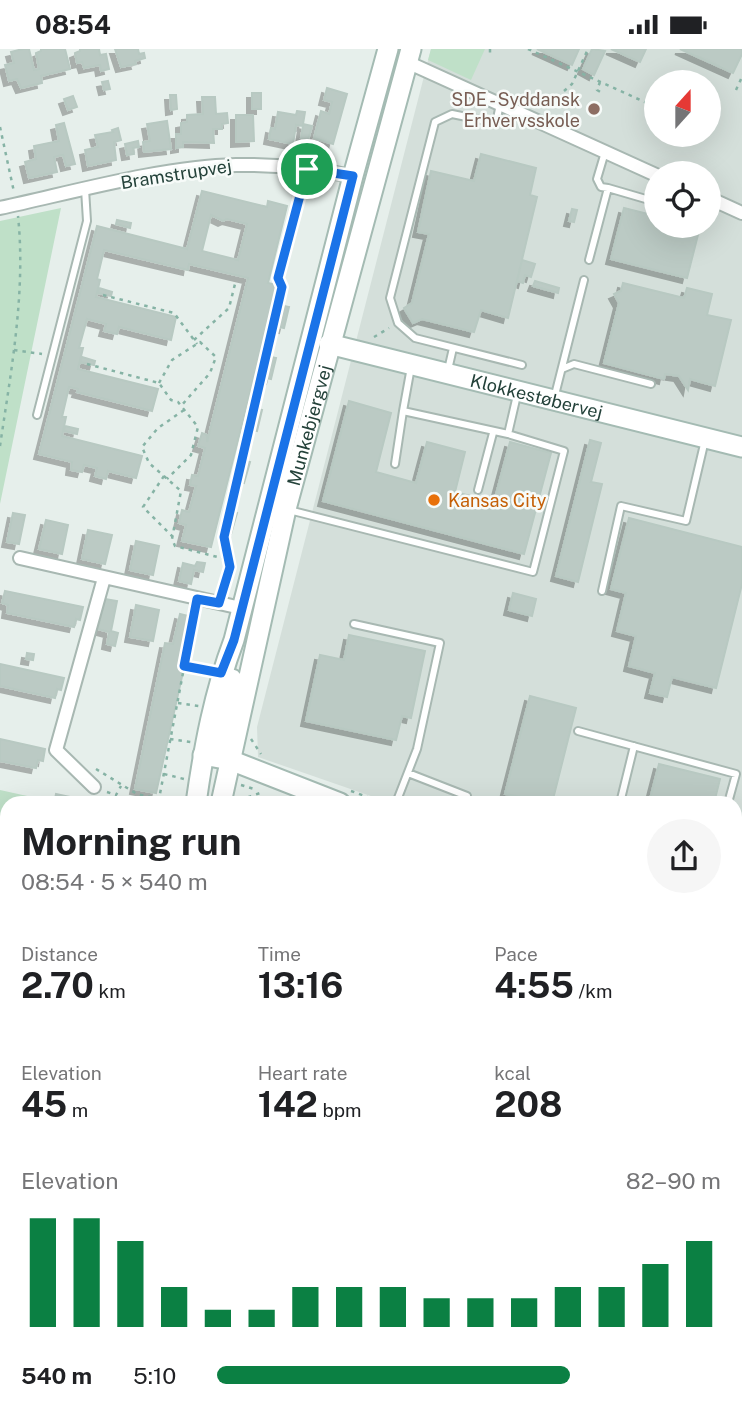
<!DOCTYPE html>
<html lang="en">
<head>
<meta charset="utf-8">
<style>
	:root { --surface:#fff; --page:#f6f6f6; --text:#202124; --muted:#757577; --accent:#0b8043 }
	body { margin:0; font-family:"Public Sans",sans-serif; background:var(--page); color:var(--text); height:100vh; display:flex; flex-direction:column; font-size:26px; white-space:nowrap }
	* { box-sizing:border-box; margin:0 }
	p { font-size:23px; color:var(--muted) }
	.icon { flex:none; width:38px; height:38px; fill:none; stroke:currentColor; stroke-width:2; stroke-linecap:round; stroke-linejoin:round }
	.map { position:relative; flex:1; overflow:hidden }
	.sheet { position:absolute; left:0px; top:747px; width:742px; height:621px; display:flex; flex-direction:column; background:var(--surface); border-radius:21px 21px 0 0; box-shadow:0 7px 28px #0002 }
	.sheet>* { flex:none }
	.needle { width:46px; rotate:21deg }
	.tools { position:absolute; left:644px; top:21px; display:grid; gap:14px }
	.tools a { display:grid; place-items:center; width:77px; height:77px; border-radius:50%; background:var(--surface); box-shadow:0 7px 28px #0002; font-size:35px }
	.pin { position:absolute; display:grid; place-items:center; width:60px; height:60px; color:#fff; margin:-30px; border:4px solid #fff; border-radius:50%; box-shadow:0 2px 7px #0007 }
	.round { display:grid; place-items:center; flex:none; width:74px; height:74px; border-radius:37px; background:var(--page) }
	.overview { display:flex; align-items:center; justify-content:space-between; height:119px; padding:0 21px }
	h1 { font-size:38px; font-weight:700; line-height:52px }
	.figures { display:grid; grid-template-columns:repeat(3,1fr); gap:10px; height:119px; padding:7px 21px }
	.figures div { display:grid; align-content:center }
	.figures b { font-size:35px; font-weight:700 }
	.figures small { font-size:19px; font-weight:400 }
	.figures p { font-size:19px }
	.chart { height:196px; padding:14px 21px }
	.chart p { display:flex; justify-content:space-between }
	.chart svg { width:100%; height:126px; margin-top:7px; stroke:var(--accent); stroke-width:6 }
	ul { padding:0 21px; list-style:none; font-size:23px }
	li { display:grid; grid-template-columns:112px 84px 1fr; align-items:center; height:52px }
	li i { height:18px; border-radius:9px; background:var(--accent) }
	.status { display:flex; justify-content:space-between; align-items:center; height:49px; padding:0 35px; background:var(--surface); direction:ltr }
	.status svg { height:19px; fill:currentColor }
	.map>svg:first-child { display:block }
	.built { fill:#d4dfda; fill-rule:evenodd }
	.green { fill:#bfe0c8 }
	.building { fill:#bbcac4; stroke:#b8c9c2; stroke-width:2; fill-rule:evenodd; filter:url(#shadow) }
	.lines { fill:none; stroke-linecap:round; stroke-linejoin:round }
	.lane-casing { stroke:#a8b8b2; stroke-width:10 }
	.street-casing { stroke:#a8b8b2; stroke-width:16 }
	.secondary-casing { stroke:#a4bbb3; stroke-width:23 }
	.path { stroke:#86b3a5; stroke-width:2.5; stroke-dasharray:3.5 5; stroke-linecap:butt }
	.lane { stroke:#fff; stroke-width:6 }
	.street { stroke:#fff; stroke-width:12 }
	.secondary { stroke:#fff; stroke-width:19 }
	.route-casing { stroke:#fff; stroke-width:14 }
	.route { stroke:#1a73e8; stroke-width:9 }
	.education-dot { fill:#8d6e63; stroke:#f7fbf9; stroke-width:2.5 }
	.food-dot { fill:#e8710a; stroke:#f7fbf9; stroke-width:2.5 }
	.labels { text-anchor:middle; dominant-baseline:central; stroke-width:5; stroke-linejoin:round; paint-order:stroke }
	.education-label { font-size:18px; fill:#785e54; stroke:#f7fbf9; text-anchor:end }
	.street-label { font-size:18px; fill:#24423a; stroke:#f7fbf9 }
	.food-label { font-size:18px; fill:#c56008; stroke:#f7fbf9; text-anchor:start }
</style>
</head>
<body>
<div class="status"><b>08:54</b><svg viewBox="0 0 49 12"><path d="M0 12V9h3v3zM5 12V6h3v6zM10 12V3h3v9zM15 12V0h3v12zM26 1h20v11H26zM47 4h2v5h-2z"/></svg></div>
<div class="map">
<svg width="742" height="1368" viewBox="0 0 742 1368">
	<defs>
		<filter id="shadow"><feDropShadow dx="-5" dy="5" stdDeviation="0" flood-color="#0004"/></filter>
	</defs>
	<rect width="100%" height="100%" fill="#e6efeb"/>
	<path class="built" d="M431,0h311v869l-7,-2v-113h-344l-133,-46 -1,-30zM656,33h53v53h-53zM656,124h53v53h-53z"/>
	<path class="green" d="M431,0h54l-14,31 -43,-20z
		M61,159l-61,296v-283z
		M0,741l59,13h-52v51l-7,-1z
		M390,1362h65l-1,6h-66z"/>
	<path class="building" d="M23,0h6l5,21 5,-1 -3,-16 5,-2v-2h24l5,20 -29,7 1,7 -21,5 -4,-9 -8,2 -4,-16 9,-2 -3,-11z
		M80,0h19l1,6 6,-1 3,15 -8,2 -1,-6 -16,3 -2,-6 -5,1 -2,-10 5,-2z
		M115,0h23l1,5 5,-1 1,5 -10,3 1,3 -15,3z
		M537,0h42l-7,16z
		M592,0l13,2 -11,24 -11,-6z
		M611,0h35l-6,13z
		M680,0h62v5l-9,19z
		M108,32l2,8 -6,1 -2,-8z
		M327,39l20,6 -14,50 -19,-6 7,-27 8,3 3,-12 -8,-2z
		M252,44h9v16h-9z
		M170,46h6l1,14 -6,1z
		M73,47l4,11 -9,3 -4,-11z
		M202,48h13l1,17 11,-1 1,10 -6,1v5h-9l1,14 -31,-1v5l-7,1v-14h5v-11l6,-1v-7l16,-1z
		M297,62l8,1 -2,12 9,2 -4,14 -7,-2 2,-12 -7,-1 -3,19 -24,-5 2,-11 4,1 3,-17 18,3z
		M236,66h17l1,26 -18,1z
		M167,72l4,28 -27,3 -1,-10 7,-1 -3,-17z
		M64,74l11,41 -9,2 -3,-11 -9,2 3,15 -28,6 -4,-16 11,-3 -2,-13 25,-5 -3,-16z
		M118,79l3,12 -7,2 2,18 -28,6 -3,-16 13,-3 -3,-12 18,-3 -1,-2z
		M138,92l1,6 -6,1 1,6 -7,1 -2,-11z
		M481,105l55,14 -6,27 7,2 -29,121 -27,-8 -7,22 -52,-13 -9,4 -9,-15 8,-5 17,-69 -11,-2 13,-61 43,10z
		M202,142l65,16 1,-6 19,5 -19,77 9,2 -66,262 -29,-6 4,-16 -7,-2 3,-13 7,2 7,-26 -6,-1 2,-10 6,1 7,-28 -7,-2 4,-13 5,2v7l41,-164 -59,-14 -1,6 -84,-20 -7,29 3,1 -4,17 80,20 -5,23 -52,-13 -2,7 -13,-3 2,-7 -19,-5 -8,29h4l-5,21 80,20 -6,22 -75,-19 1,-3 -9,-2 -7,30h4l-4,19 80,20 -6,22 -28,-7 -2,8 -11,-3 2,-8 -13,-3 -2,7 -11,-2 1,-8 -33,-8 58,-228 90,23zM211,166l12,6 4,-2 20,5 -9,36 -36,-9z
		M624,159l32,8v10l44,1 -13,51 -76,-19z
		M572,160l5,1 -3,12 -5,-1z
		M117,171l14,3 -1,5 -14,-4z
		M522,211l13,4 -4,13 -6,-2 -2,8 -6,-2z
		M535,232l24,7 -1,5 -25,-7z
		M623,234l61,15 3,-10 25,6 -5,21 24,5 -16,66 -25,-7 -2,11 -9,-14 -14,-2 -1,5 -60,-16 15,-60 -5,-9 7,-3z
		M99,239l13,4 -1,4 -13,-3z
		M284,257l5,1 -5,21 -5,-1z
		M82,308l13,4 -1,4 -14,-3z
		M271,308l5,1 -5,21 -5,-1z
		M349,352l42,12 -15,59 40,11 11,-41 38,10 -10,40 39,10 16,-60 41,11 -27,101 -201,-53z
		M258,360l4,1 -5,21 -4,-1z
		M65,377l13,3 -1,5 -13,-3z
		M590,391l11,3 -10,39 11,2 -24,98 -22,-6z
		M245,412l5,1 -6,21 -4,-1z
		M232,463l5,1 -6,21 -4,-1z
		M13,464l12,2 -6,29 -12,-2z
		M629,469l113,29v37l-26,104 -44,-11 -5,20 -17,-4 5,-20 -26,-7 7,-30 -19,-5 9,-38 -15,-4z
		M46,471l22,5 -6,29 -23,-5z
		M88,481l24,5 -7,29 -23,-5z
		M136,492l23,5 -6,29 -23,-5z
		M197,513l8,1 -2,9 -9,-2 -3,14 -12,-3 4,-18 12,3z
		M5,542l78,16 -3,13 -4,-1 -2,8 -67,-14 1,-8 -6,-2z
		M513,544l23,6 -4,17 -23,-6z
		M105,550l12,2 -6,30 7,2 -3,13 -8,-2 2,-12 -11,-3z
		M136,556l23,5 -6,31 -23,-4z
		M180,565l12,3 -7,46 -29,130 -21,-4 30,-146 8,1z
		M349,586l76,16 -14,67 -9,-2 -6,24 -90,-19 14,-66 24,5z
		M27,604l7,1 -1,6 -7,-1z
		M0,615l64,14 -3,12 -4,-1 -2,9 -55,-12z
		M530,647l46,12 -24,95 -47,-9z
		M0,690l45,10 -2,12 -5,-1 -2,8 -36,-7z
		M659,715l61,15 -6,24h-65z
		M56,745l14,3 -2,5 -13,-3z
		M0,814l7,2v15h-7z
		M0,917l7,2v26l-4,-1 -3,11z
		M735,928l7,2v12l-5,-1 -2,6z
		M741,1073l1,1v18l-5,-1z
		M0,1075l7,1v21l-7,-1z
		M0,1138l7,2v26l-7,-1z
		M735,1139l7,2v50l-1,4 -4,-1 -2,7z
		M0,1189l7,2v24l-3,-1 -2,13z
		M2,1341l5,1v20h24v4l-15,2 1,-5 -17,-3z
		M186,1362h9l-1,3 7,3h-17z
		M246,1362h14l6,1 -2,5h-19z
		M469,1362h22l-1,6h-22z
		M584,1362h18l-4,6 -14,-4z
		M643,1362h21l-1,6h-17l-4,-1z
		M712,1362h15l-2,6h-14z"/>
	<g class="lines">
		<g class="lane-casing">
			<path id="lane" d="M500,55l-4,19 -44,-9 -17,8 -45,176 8,25 17,15 107,27
				M605,103l-8,27 4,8 7,1
				M589,211l19,-72 48,14
				M278,229l29,-109
				M562,320l12,-5 77,20
				M448,321l5,-22
				M554,350l30,-119
				M37,366l50,-194 -2,-32
				M508,385l9,-39
				M395,415l8,-53
				M478,441l15,-57
				M289,461l244,62 31,-121 -56,-17 -105,-23 8,-44
				M602,542l19,-85 65,15 19,-81
				M354,575l86,19 -23,106 -21,54
				M578,682l158,43 -8,29
				M408,724l59,23
				M620,754l14,-57
				M735,848l7,-21"/>
		</g>
		<g class="street-casing">
			<path id="street" d="M407,13l249,113
				M709,149l33,15
				M0,159c74,-16 161,-41 236,-43 40,-1 79,4 117,11
				M20,509l221,50
				M94,738l-38,-37 48,-172
				M0,884l7,2
				M0,1056l7,1
				M735,1115l7,2
				M0,1246l7,2
				M322,1362l15,6
				M221,1368l2,-6
				M504,1368l1,-6
				M623,1368l2,-6"/>
		</g>
		<g class="secondary-casing">
			<g id="secondary">
				<path id="s1" d="M329,295l413,103"/>
				<path d="M203,706l27,5 110,43"/>
				<path d="M230,711l-12,-8 14,-73"/>
				<path d="M196,754c8,-56 18,-110 38,-163l119,-464 35,-127"/>
				<path id="s2" d="M221,754l65,-294 125,-460"/>
				<path d="M735,894l7,2"/>
				<path d="M56,1368l3,-6"/>
				<path d="M77,1368l2,-6"/>
				<path d="M95,1368l2,-6"/>
			</g>
		</g>
		<path class="path" d="M490,0v8
			M528,0l121,55
			M600,33l-3,8 5,3
			M736,41l6,-13
			M564,42l8,-7 16,-35
			M0,78l14,65
			M103,246l71,18 23,31
			M374,288l15,-9
			M194,291l35,-32 6,-24
			M14,301l28,4
			M87,315l72,19 12,17 7,2 20,25 -7,28 -24,24
			M159,334l13,-23 28,-18 16,15 -6,16 -29,33
			M184,361l-26,18 -16,19 7,16 32,28 -9,48 3,7 54,14
			M0,397c11,-75 26,-154 18,-230
			M164,427l-21,31 30,30
			M223,541l7,-23 -6,-30 58,-251
			M184,617l21,4
			M178,654l21,3
			M170,690l21,3
			M251,690l10,15
			M96,720l41,25 22,5 36,-189
			M164,725l20,5
			M241,736l13,4
			M351,742l33,12
			M107,743l9,3 5,-9
			M240,751l23,-8
			M0,778l7,1
			M735,1008l7,3
			M735,1041l7,-24
			M735,1216l7,2"/>
		<use href="#lane" class="lane"/>
		<use href="#street" class="street"/>
		<use href="#secondary" class="secondary"/>
	</g>
	<g class="lines">
		<g class="route-casing">
			<path id="route" d="M307,120l46,7 -119,464 -13,33 -37,-7 13,-67 22,4 11,-36 -6,-30 58,-250 -4,-9z"/>
		</g>
		<use href="#route" class="route"/>
	</g>
	<circle class="education-dot" cx="594" cy="60" r="7"/>
	<circle class="food-dot" cx="434" cy="451" r="7"/>
	<g class="labels">
		<g class="education-label">
			<text x="580" y="50">SDE - Syddansk<tspan x="580" dy="21">Erhvervsskole</tspan></text>
		</g>
		<g class="street-label">
			<text transform="translate(176 125) rotate(-9)">Bramstrupvej</text>
			<text stroke="none"><textPath href="#s1" startOffset="214">Klokkestøbervej</textPath></text>
			<text stroke="none"><textPath href="#s2" startOffset="388">Munkebjergvej</textPath></text>
		</g>
		<g class="food-label">
			<text x="448" y="451">Kansas City</text>
		</g>
	</g>
</svg>
<div class="tools">
<a><svg class="needle" viewBox="-14 -14 28 28"><path d="M0-13l5 13h-10z" fill="#e53935"/><path d="M0 13l5-13h-10z" fill="#757577"/></svg></a>
<a><svg class="icon" aria-label="locate" viewBox="0 0 24 24"><circle cx="12" cy="12" r="6"/><path d="M12 2v4M12 18v4M2 12h4M18 12h4"/></svg></a>
</div>
<div class="pin" style="left:307px;top:120px;background:#1e9e55"><svg class="icon" aria-label="arrive" viewBox="0 0 24 24"><path d="M6 21V4h12l-3 4 3 4H6"/></svg></div>
<section class="sheet">
<div class="overview"><div><h1>Morning run</h1><p>08:54 · 5 × 540 m</p></div><a class="round"><svg class="icon" aria-label="share" viewBox="0 0 24 24"><path d="M12 15V3M7 8l5-5 5 5M5 13v7h14v-7"/></svg></a></div>
<div class="figures">
<div><p>Distance</p><b>2.70<small> km</small></b></div>
<div><p>Time</p><b>13:16</b></div>
<div><p>Pace</p><b>4:55<small> /km</small></b></div>
</div>
<div class="figures">
<div><p>Elevation</p><b>45<small> m</small></b></div>
<div><p>Heart rate</p><b>142<small> bpm</small></b></div>
<div><p>kcal</p><b>208</b></div>
</div>
<div class="chart"><p><span>Elevation</span>82–90 m</p>
<svg viewBox="0 0 160 44" preserveAspectRatio="none"><path d="M5 44V6M15 44V6M25 44V14M35 44V30M45 44V38M55 44V38M65 44V30M75 44V30M85 44V30M95 44V34M105 44V34M115 44V34M125 44V30M135 44V30M145 44V22M155 44V14"/></svg>
</div>
<ul>
<li><b>540 m</b>5:10<i style="width:70%"></i></li>
</ul>
</section>
</div>
</body>
</html>
